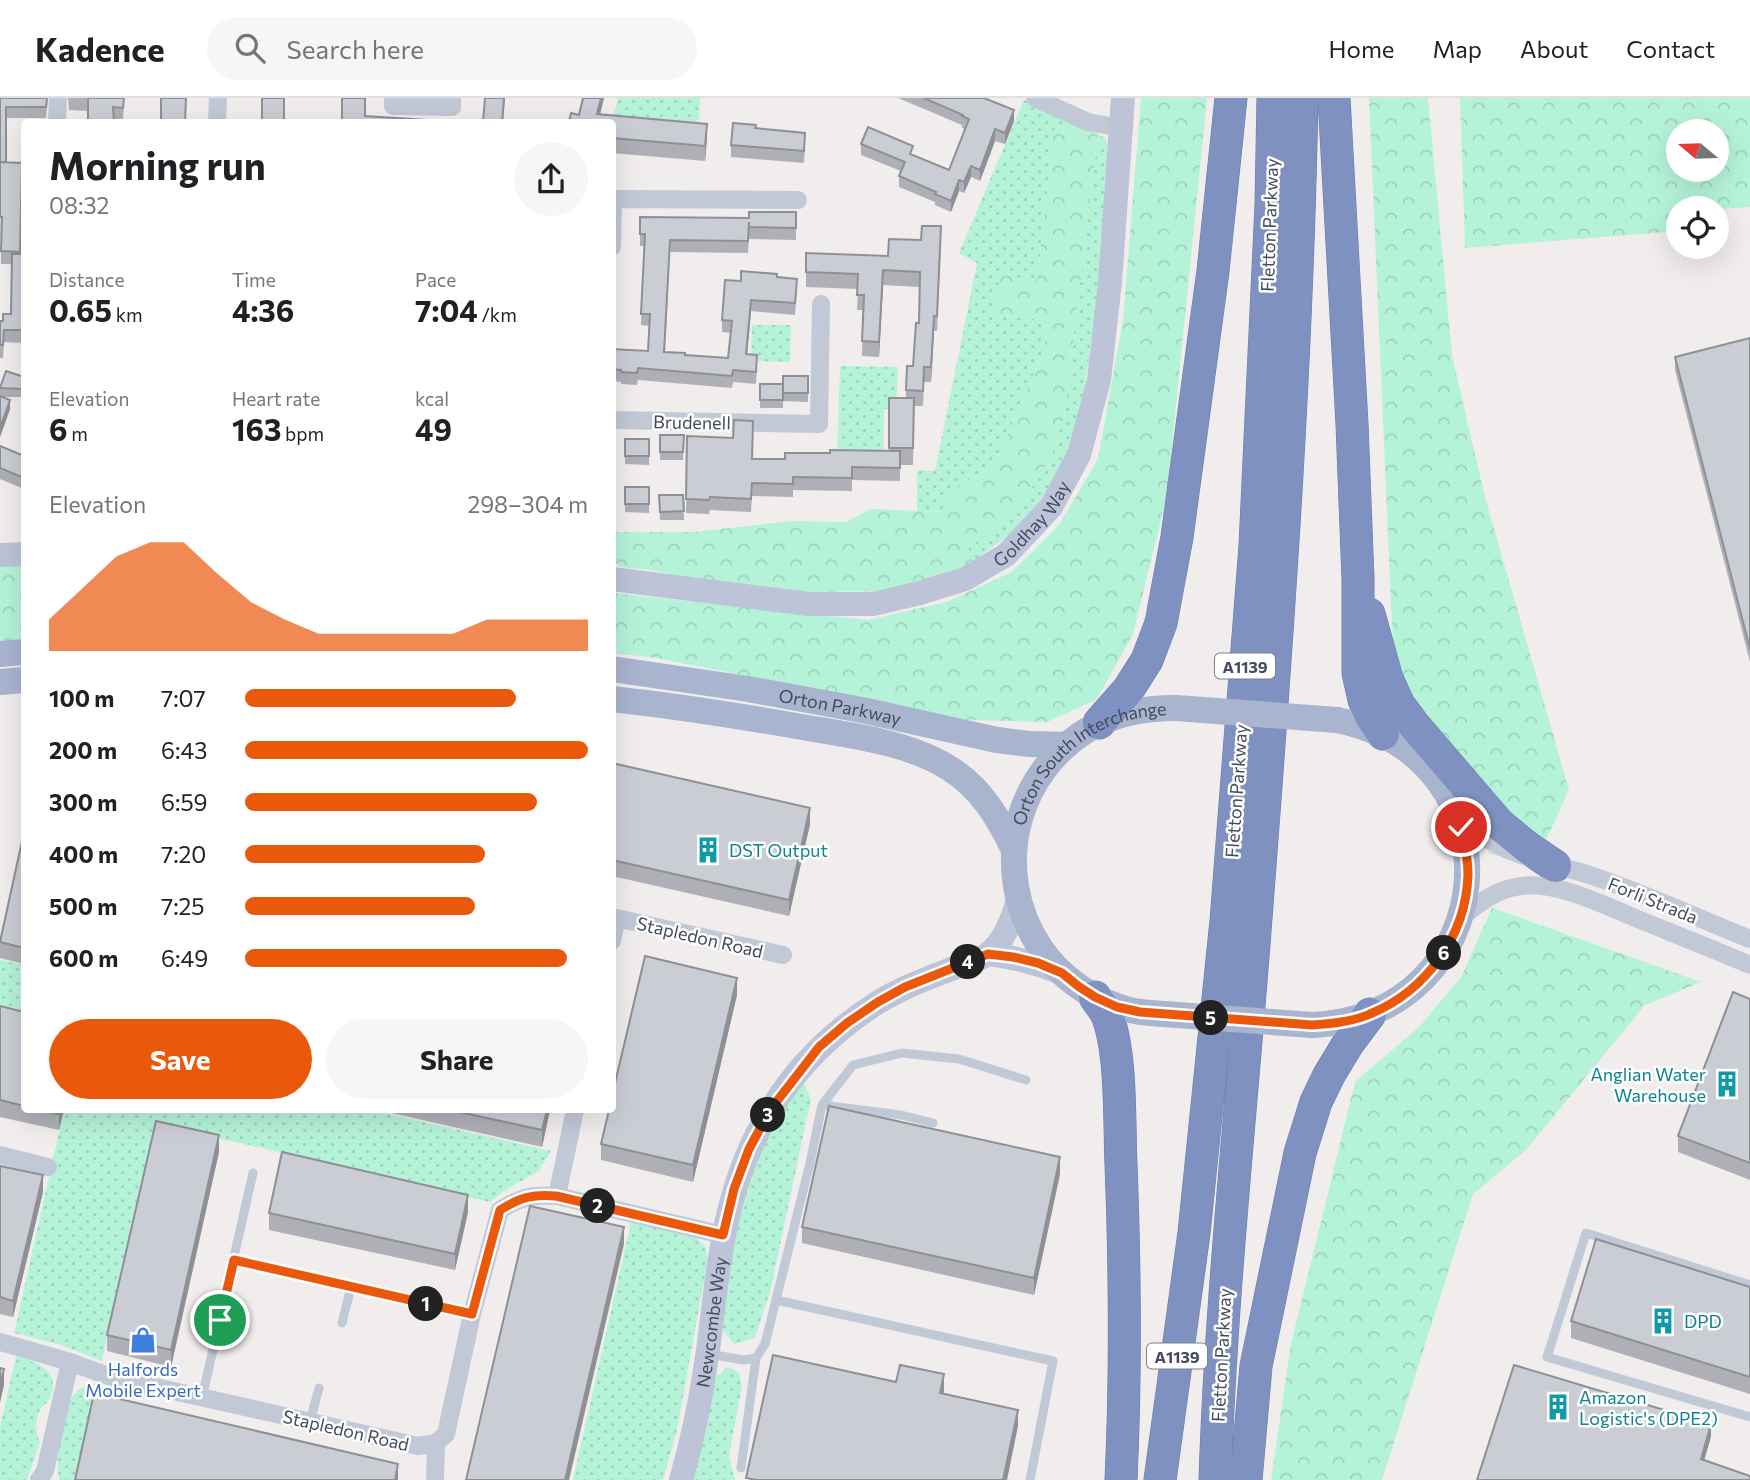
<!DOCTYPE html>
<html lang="en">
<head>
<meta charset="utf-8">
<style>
	:root { --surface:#fff; --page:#f6f6f6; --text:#202124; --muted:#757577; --line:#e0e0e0; --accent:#ea580c }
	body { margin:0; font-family:Commissioner,sans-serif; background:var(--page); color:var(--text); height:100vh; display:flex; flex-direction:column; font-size:26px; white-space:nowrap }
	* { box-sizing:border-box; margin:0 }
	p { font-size:23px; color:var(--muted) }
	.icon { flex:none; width:38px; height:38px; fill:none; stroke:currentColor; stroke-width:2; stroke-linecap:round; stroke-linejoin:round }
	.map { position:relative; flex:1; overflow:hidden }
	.side { position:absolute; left:21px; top:21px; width:595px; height:994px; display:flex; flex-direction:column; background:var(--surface); border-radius:7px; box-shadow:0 7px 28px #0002 }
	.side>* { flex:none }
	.needle { width:46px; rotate:289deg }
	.buttons { position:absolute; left:1666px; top:21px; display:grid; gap:14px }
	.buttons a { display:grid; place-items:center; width:63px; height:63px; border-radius:50%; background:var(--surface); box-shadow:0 7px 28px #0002; font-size:35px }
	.pin { position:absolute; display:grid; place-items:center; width:60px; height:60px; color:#fff; margin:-30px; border:4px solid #fff; border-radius:50%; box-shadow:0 2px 7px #0007 }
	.km { position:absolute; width:35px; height:35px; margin:-18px; border-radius:50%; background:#222; color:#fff; font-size:19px; line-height:35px; text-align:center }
	.round { display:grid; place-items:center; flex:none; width:74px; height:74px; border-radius:37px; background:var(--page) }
	.head { display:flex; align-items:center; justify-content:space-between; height:119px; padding:0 28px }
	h1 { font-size:38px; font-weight:700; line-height:52px }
	.stats { display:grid; grid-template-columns:repeat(3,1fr); gap:10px; height:119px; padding:7px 28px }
	.stats div { display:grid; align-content:center }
	.stats b { font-size:30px; font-weight:700 }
	.stats small { font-size:19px; font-weight:400 }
	.stats p { font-size:19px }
	.chart { height:196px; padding:14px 28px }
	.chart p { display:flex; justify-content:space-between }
	.chart svg { width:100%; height:126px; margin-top:7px; fill:var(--accent); opacity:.7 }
	.cta { display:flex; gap:14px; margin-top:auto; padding:14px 28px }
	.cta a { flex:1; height:80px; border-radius:42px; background:var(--accent); color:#fff; font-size:28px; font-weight:700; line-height:80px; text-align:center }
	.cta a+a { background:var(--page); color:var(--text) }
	ul { padding:0 28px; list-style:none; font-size:23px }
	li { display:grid; grid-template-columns:112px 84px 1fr; align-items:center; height:52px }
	li i { height:18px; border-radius:9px; background:var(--accent) }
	header { display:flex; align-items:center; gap:42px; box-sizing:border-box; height:98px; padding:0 35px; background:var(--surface); border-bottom:2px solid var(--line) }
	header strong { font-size:33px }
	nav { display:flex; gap:38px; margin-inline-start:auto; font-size:24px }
	.search { width:490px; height:63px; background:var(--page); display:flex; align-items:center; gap:18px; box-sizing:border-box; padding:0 24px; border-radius:38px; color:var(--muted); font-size:26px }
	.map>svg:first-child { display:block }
	.grass { fill:url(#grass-dots) }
	.forest { fill:url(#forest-crowns); fill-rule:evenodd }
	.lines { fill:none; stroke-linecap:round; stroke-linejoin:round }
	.highway-casing { stroke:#6a7cad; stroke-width:33 }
	.lane { stroke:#c1c8d6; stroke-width:9 }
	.street { stroke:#c1c8d6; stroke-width:18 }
	.secondary { stroke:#bdc4d8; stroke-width:24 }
	.primary { stroke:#a9b4cf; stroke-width:26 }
	.highway { stroke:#7f91c1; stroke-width:32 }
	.primary-bridge { stroke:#a9b4cf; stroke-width:26 }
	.wall { fill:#afb0b7 }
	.shaded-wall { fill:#8e9095 }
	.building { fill:#cbcdd5; stroke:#8e9095; stroke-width:2 }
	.route-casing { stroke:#fff; stroke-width:14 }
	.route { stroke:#ea580c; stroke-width:9 }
	.labels { text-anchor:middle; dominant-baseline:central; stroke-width:5; stroke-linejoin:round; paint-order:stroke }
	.shield { fill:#fff; stroke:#7b818d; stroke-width:2 }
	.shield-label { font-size:16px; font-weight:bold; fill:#434b5c }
	.street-label { font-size:18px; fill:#434b5c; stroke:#fff }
	.culture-label { font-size:18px; fill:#0d838f; stroke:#fff; text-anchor:start }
	.shop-label { font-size:18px; fill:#366cbe; stroke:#fff }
</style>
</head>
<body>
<header>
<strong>Kadence</strong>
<div class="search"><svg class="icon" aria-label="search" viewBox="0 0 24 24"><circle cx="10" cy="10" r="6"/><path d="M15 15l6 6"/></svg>Search here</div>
<nav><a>Home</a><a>Map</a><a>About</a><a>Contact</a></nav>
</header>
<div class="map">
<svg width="1750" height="1382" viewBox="0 0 1750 1382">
	<defs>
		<pattern id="grass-dots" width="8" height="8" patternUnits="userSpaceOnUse" patternTransform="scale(1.75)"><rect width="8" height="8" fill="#b5f3d9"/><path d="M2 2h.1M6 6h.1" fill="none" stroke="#9dd2bd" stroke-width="1.8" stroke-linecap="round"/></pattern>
		<pattern id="forest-crowns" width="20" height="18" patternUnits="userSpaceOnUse" patternTransform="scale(1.75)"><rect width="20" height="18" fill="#b5f3d9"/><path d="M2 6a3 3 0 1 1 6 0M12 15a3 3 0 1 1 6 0" fill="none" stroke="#9dd2bd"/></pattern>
	</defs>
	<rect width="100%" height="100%" fill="#f0edec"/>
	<path class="grass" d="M618,0h82l-1,21 -9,8 -77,-9z
		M1024,2l49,22 -19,8 -17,152 -44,33 50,5 2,29 -51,117 -44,24 -5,22 -28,-1v-41l18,1 42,-208 -18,-10z
		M1098,36l8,5 3,12 -10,138 -20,138 -14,37 -26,39 -21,25 -45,34 -5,-14 37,-28 59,-103z
		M752,227h39l-1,37 -39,-1z
		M840,268l58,1 -2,42h-12l-1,49h-46z
		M0,862l24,5v61l-24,-6z
		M803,984l8,17 -41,193 -15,46 -21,6 -15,-18 14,-90 16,-59 19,-45z
		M64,1012h307l180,41 -12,20 -35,20 -14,11 -334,-79 -54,238 -44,-17 -44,-11z
		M631,1124l62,13 12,11 3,13 -31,171 -14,50h-90z
		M16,1258c19,6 45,14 35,40 -2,6 -8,9 -11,14 -5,9 -5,23 0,32l-13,38h-27v-53z
		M728,1268l11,7 3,14 -13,68 6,25h-45l25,-101z
		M98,1285l-20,97h-19l-2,-20 2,-16 12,-46 8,-9z"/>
	<path class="forest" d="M1141,0h66l-40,397 -34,139 -36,65 -50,23 -80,-2 -311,-62 -43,-5v-60l255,27 78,-18 66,-30 47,-47 39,-66 25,-139z
		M1369,0h59l24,258 33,141 84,293 -33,72 -47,-8 -26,-95 -68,-63z
		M1460,0h290v109l-33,2 -39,-1v23l-213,17zM1717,33v39h-39v-39z
		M1073,24l25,12 -34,283 -13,40 -22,35 -24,28 -37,28 5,14 -42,18 -40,11 -88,1 -63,-5 -90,-17 -30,-3 -7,-7 3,-28h78l98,-11 55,1 23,-13 74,3 5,-22 45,-24 51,-117 -2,-29 -50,-5 8,-41 36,7 17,-151z
		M24,456v90l-24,1v-90z
		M1492,810l209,74 -56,23 -119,145 -53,44 -91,286h-111l20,-136 64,-262 65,-56 41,-49z"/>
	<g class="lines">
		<g class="highway-casing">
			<path id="highway" d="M1334,0l18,326 6,155v94l6,27 8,18 11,16
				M1369,516l18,65 12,26 15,20 85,99 28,23 28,19
				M1099,625l29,-33 19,-30 14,-37 16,-86 36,-266 18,-173
				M1095,899c4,6 9,12 12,18 15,38 12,107 14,149 4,105 5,211 0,316
				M1160,1382l34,-247 32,-312 29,-375 16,-341 2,-107
				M1215,1382c6,-188 27,-375 41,-562 21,-273 41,-546 46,-820
				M1246,1382l10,-114 44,-213 16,-51 13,-27 20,-33 21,-28"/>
		</g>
		<path class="lane" d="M822,1007l79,10 32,8
			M234,1162l238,54
			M1750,1187l-164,-52 -39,124 203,60
			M776,1202l277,61 -23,119
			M342,1225l9,-36
			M709,1256l34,6 13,-2 -15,110
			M756,1260l9,-14 45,-181 12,-58 31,-40 49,-12 57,6 67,21
			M202,1300l51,-225
			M310,1324l9,-34"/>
		<path class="street" d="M393,0v8l59,1v-9
			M1035,0l53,24 33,6
			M57,24l1,-24
			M217,24l1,-24
			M612,149l1,-48 185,1
			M612,322l207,4 2,-120
			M1461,717c30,38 74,44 119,57 13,4 27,9 40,14 44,16 87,36 130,53
			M612,819l171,38
			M1460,821c18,-16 37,-30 61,-33 36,-5 85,20 119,34 37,15 73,29 110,45
			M612,843l5,-23
			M0,1057l48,12
			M557,1098l18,-86
			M0,1244l70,20
			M39,1382l6,-9 25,-109 41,15 307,69 18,-3 10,-9 26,-120 28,-104c21,-13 33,-16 57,-14l166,39
			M435,1382l1,-37"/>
		<g class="secondary">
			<path d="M0,457l24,-1"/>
			<path id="s1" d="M612,481l197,25h64l47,-11 45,-14 41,-24 45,-48 28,-52 20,-75 11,-98 13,-184"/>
			<path d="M988,856c27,3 49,9 74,19"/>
			<path id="s2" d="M681,1382c12,-42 21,-86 27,-130 11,-84 15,-164 62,-239 27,-45 63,-80 107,-108 25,-16 54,-26 82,-37 9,-4 22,-6 29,-12 17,-13 25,-36 30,-55"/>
		</g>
		<g class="primary">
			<path d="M0,556l24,-2"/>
			<path id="s3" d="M612,571l136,20 114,21 135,30 32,4 38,1"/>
			<path d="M0,584l24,-2"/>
			<path d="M612,601c64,7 127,17 190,28 47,8 106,15 147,41 32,20 49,49 65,82"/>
			<path id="s4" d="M1164,916c-16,-1 -32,-2 -47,-8 -30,-10 -58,-31 -76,-57 -52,-77 -27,-182 57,-225 24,-12 51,-16 78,-16"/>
			<path d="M1312,927c191,-9 213,-267 25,-305"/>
		</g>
		<use href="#highway" class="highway"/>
		<path class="primary-bridge" d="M1176,610l161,12
			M1164,916l148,11"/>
	</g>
	<path class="wall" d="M0,0h48l-2,20h-40v44l16,1 -1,91h3v89l-20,-1 -1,16h-3v-37h3l8,-7 1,-50h-11z
		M68,0h56l-1,23 -10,-1 -25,-9 -19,-1z
		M583,0h21l-4,17 107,23 -2,23 -93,-8v-31l-33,-7z
		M898,0h86l30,23 -9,23 -10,-3 -15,40 -9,-4 -7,16 -5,-2 -8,21 -16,-7v-3l-36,-15v-11l2,-5 -40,-16v-11l52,11 36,15 16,-41 -3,-1v-3z
		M756,30l49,17 -1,18 -73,-6v-12z
		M796,114v28l-47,-1v-3l-1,17 -78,-1 -5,100 20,3 43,3 3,-25 -9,-1v-12l19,-39 36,-4 20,14 -2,24 -44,-4 -4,43 10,12 -1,18 -23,-2 -1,6 -94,-8 -1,5 -16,-1v-2l-9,-1v-32l36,2 1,-25 -8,-1 3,-79h-4v-29l109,1z
		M941,143l-4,90h-3l-3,51h-7l-1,24h-9l-1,59h-13v16l-48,-1v11l-59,-1v7l-41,-1 -1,16 -41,-2 -1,4 -23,-1 1,-77 46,2 19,21h33l45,-6 59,-2v-53h17v-8l7,-24 6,-43 1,-36 -37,-2 -4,72 -17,-1 1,-46h-6l1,-21 -52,-2v-34l82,3z
		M1750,240v324l-75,-292v-13z
		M783,278h25v26l-25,-1z
		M24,279v20h-23l9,12 -10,28v-49z
		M760,286h23v24h-23z
		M660,337h24l-1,25h-23z
		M625,341h24v26l-24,-1z
		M0,348l24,10v33l-24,-10z
		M625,389h24v26l-24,-1z
		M659,397h24l1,25h-24z
		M612,665l198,61 -21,92 -177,-40z
		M24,734v132l-24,-6v-20z
		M737,897l-44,187 -92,-22v-16z
		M1750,901v181l-72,-28v-16z
		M0,908l24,6v98h40l-5,20 -59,-13z
		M378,1012h172l-8,37z
		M219,1054l-48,215 -64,-16v-16z
		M0,1068l43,26 -30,125 -13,-3z
		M1060,1076l-26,121 -232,-52v-16z
		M468,1114l-13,58 -186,-40v-17z
		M1750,1189v107l-179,-56v-17z"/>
	<path class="shaded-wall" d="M504,0h1l-2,24h-1z
		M601,0h3l-6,24 -1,-8z
		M1014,12v11l-9,23v-11z
		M707,26v14l-2,23v-15z
		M995,31v12l-15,40v-11z
		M971,68v11l-7,16v-11z
		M959,82v11l-8,21v-11z
		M883,172v15l-4,72v-15z
		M751,202v11l-5,55v-12z
		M934,218v15l-3,51v-15z
		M10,302v9l-10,28v-9z
		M810,710v16l-21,92v-16z
		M737,880v17l-44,187v-17z
		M60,1012h4l-5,20v-16z
		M547,1012h3l-8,37v-17z
		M219,1037v17l-48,215v-17z
		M1060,1059v17l-26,121v-17z
		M43,1077v17l-30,125v-16z
		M468,1097v17l-13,58v-16z
		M624,1129v17l-55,236h-4z
		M4,1271v16l-4,18v-16z
		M944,1276v17l-4,18v-16z
		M1018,1312v16l-11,54h-4z
		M1711,1326v13l-10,34v-12z
		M398,1366v16h-3z"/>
	<path class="building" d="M0,0h47l-1,9h-40v55h-6z
		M88,0h36l-1,10 -10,-1 1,15h-26z
		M161,0h25l-1,24h-24z
		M262,0h22v24h-22z
		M342,0h23v18l62,4v2h-85z
		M485,0h19l-2,24h-19z
		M583,0h18l-4,16 110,10 -2,22 -93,-8v-16h-43l2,-9 8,2z
		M924,0h60l30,12 -9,23 -10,-4 -15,41 -9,-4 -7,16 -5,-2 -8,21 -16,-7 1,-2 -37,-16 6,-14 -44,-18 7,-17 45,19 -3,8 39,16 20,-51 -7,-3 1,-1z
		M733,25l23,2 -1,3 50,5 -1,18 -73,-6z
		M0,64l22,1 -2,89 -19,-1 1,-34h-2z
		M749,114h47v16l-47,-1v-5l-1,19 -78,-1 -6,112 21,1v2l43,3 4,-37 -10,-1 3,-40 16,1v-10l36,3v3l20,2 -2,24 -44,-3 -5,54 11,1 -1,17 -23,-2 -1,6 -94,-8 -1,5 -16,-1v-2l-9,-1v-20l36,2 2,-37h-9l4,-80h-5v-17l109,1z
		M922,128h19l-4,90h-3l-3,51h-7l-1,24 -17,-1 1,-24h6l3,-43h3l1,-51 -37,-2 -4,72 -17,-1 2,-46h-7l1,-21 -52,-2v-19l82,3 1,-17 32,1z
		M12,156h12v76h-20l-1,15h-3v-24h3v-7h8z
		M1750,240v311l-75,-292z
		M6,273l18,6v12l-24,-1z
		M783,278h25v17h-25z
		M760,286h23v16h-23z
		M0,298l10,4 -10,28z
		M889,300h25l-1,50h-24z
		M734,322l19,1 -1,38h33v-6h45v-3l70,1v17l-48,-1v11l-59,-1v7l-41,-1 -1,16 -41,-2 -1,3 -23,-1 1,-63 46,2z
		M660,337h24l-1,17h-23z
		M625,341h24v17h-24z
		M0,348l24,10v22l-24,-10z
		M625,389h24v17h-24z
		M659,397h24l1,16 -24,1z
		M612,665l198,45 -21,92 -177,-40z
		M24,734v116l-24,-6z
		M645,858l92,22 -44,187 -92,-21 8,-34h3v-14z
		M1733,894l17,7v164l-72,-27z
		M0,908l24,6v94l-24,-6z
		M829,1008l231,51 -26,121 -232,-51z
		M41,1012h19l-1,4z
		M450,1012h97l-5,20z
		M156,1023l63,14 -48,215 -64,-15z
		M282,1054l186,43 -13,59 -186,-41z
		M0,1068l43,9 -30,126 -13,-4z
		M530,1108l94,21 -59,253h-99z
		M1596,1141l154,48v90l-179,-56z
		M773,1257l123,27 4,-17 44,9 -4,19 78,17 -15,70h-246l-11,-2z
		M1514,1267l197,59 -10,35 49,17v4h-273z
		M0,1270l4,1 -4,18z
		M94,1295l304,71 -3,16h-320z"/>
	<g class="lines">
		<g class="route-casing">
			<path id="route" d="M220,1222l14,-60 238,54 28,-104c21,-13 33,-16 56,-14l167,39 11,-46 15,-40 21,-39 49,-63 28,-24 31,-21 27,-15 83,-33 25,3 25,6 24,10 16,13 17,11 22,10 23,5 172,13c20,-1 40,-3 58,-11 56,-23 96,-78 98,-139 0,-16 -3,-32 -7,-48"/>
		</g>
		<use href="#route" class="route"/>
	</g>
	<defs>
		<g id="building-bare" transform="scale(2.1)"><path d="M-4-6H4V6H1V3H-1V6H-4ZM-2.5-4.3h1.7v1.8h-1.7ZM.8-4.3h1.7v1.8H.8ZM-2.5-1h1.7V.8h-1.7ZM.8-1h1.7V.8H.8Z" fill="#0f9aa8" stroke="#fff" stroke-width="2.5" paint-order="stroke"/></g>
		<g id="shop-bare" transform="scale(2.1)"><path d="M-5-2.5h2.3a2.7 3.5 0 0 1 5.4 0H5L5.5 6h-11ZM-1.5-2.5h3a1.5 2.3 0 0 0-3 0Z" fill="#3f7fe0" stroke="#fff" stroke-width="2.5" paint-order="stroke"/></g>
	</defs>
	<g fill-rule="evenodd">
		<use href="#building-bare" x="708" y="752"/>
		<use href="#building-bare" x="1727" y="986"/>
		<use href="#building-bare" x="1663" y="1223"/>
		<use href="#shop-bare" x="143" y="1242"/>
		<use href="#building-bare" x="1558" y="1309"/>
	</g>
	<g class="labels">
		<g class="shield">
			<rect x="1215" y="555.5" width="60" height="25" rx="5"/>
			<rect x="1147" y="1245.5" width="60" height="25" rx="5"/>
		</g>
		<g class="shield-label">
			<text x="1245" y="568">A1139</text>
			<text x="1177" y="1258">A1139</text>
		</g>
		<g class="street-label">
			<text transform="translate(1269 127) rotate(-88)">Fletton Parkway</text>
			<text transform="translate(692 324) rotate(1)">Brudenell</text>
			<text stroke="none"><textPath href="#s1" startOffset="446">Goldhay Way</textPath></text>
			<text stroke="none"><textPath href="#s3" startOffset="231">Orton Parkway</textPath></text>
			<text stroke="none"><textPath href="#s4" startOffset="376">Orton South Interchange</textPath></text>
			<text transform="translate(1236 693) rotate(-86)">Fletton Parkway</text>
			<text transform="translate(1653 802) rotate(22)">Forli Strada</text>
			<text transform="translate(700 839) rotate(13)">Stapledon Road</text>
			<text stroke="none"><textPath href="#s2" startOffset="161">Newcombe Way</textPath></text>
			<text transform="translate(1221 1257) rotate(-87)">Fletton Parkway</text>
			<text transform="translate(346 1332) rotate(13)">Stapledon Road</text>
		</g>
		<g class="culture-label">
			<text x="729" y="752">DST Output</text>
			<text x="1706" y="976" text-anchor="end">Anglian Water<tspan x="1706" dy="21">Warehouse</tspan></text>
			<text x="1684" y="1223">DPD</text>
			<text x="1579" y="1299">Amazon<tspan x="1579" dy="21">Logistic's (DPE2)</tspan></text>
		</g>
		<g class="shop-label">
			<text x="143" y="1271">Halfords<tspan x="143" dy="21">Mobile Expert</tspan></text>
		</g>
	</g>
</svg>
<div class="buttons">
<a><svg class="needle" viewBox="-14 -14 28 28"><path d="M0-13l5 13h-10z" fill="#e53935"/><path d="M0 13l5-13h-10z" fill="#757577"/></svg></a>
<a><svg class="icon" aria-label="locate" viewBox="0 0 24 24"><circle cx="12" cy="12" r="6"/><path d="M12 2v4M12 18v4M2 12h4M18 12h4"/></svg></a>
</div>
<div class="pin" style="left:220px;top:1222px;background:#1e9e55"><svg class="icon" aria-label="arrive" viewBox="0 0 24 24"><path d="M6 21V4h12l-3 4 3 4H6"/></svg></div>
<div class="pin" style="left:1461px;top:729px;background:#d93025"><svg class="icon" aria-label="check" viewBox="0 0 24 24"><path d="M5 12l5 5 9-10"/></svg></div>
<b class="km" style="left:426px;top:1206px">1</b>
<b class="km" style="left:598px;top:1108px">2</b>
<b class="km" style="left:768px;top:1017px">3</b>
<b class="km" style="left:968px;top:864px">4</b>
<b class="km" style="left:1211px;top:920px">5</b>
<b class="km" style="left:1444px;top:855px">6</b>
<section class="side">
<div class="head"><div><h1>Morning run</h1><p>08:32</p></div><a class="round"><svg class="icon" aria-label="share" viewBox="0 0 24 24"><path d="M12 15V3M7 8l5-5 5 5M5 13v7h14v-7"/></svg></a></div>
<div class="stats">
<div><p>Distance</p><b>0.65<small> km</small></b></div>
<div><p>Time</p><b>4:36</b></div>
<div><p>Pace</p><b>7:04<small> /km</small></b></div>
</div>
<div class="stats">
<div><p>Elevation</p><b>6<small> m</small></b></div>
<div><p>Heart rate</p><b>163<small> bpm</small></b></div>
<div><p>kcal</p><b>49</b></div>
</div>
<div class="chart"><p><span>Elevation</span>298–304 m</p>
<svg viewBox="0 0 160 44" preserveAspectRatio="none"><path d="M0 44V33L10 22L20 11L30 6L40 6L50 17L60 27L70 33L80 38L90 38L100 38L110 38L120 38L130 33L140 33L150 33L160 33V44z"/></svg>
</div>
<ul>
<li><b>100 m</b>7:07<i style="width:79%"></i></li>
<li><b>200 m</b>6:43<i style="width:100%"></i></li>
<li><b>300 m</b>6:59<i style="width:85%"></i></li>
<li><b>400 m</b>7:20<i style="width:70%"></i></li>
<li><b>500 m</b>7:25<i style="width:67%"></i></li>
<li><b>600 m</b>6:49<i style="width:94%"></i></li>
</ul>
<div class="cta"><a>Save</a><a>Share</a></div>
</section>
</div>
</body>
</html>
